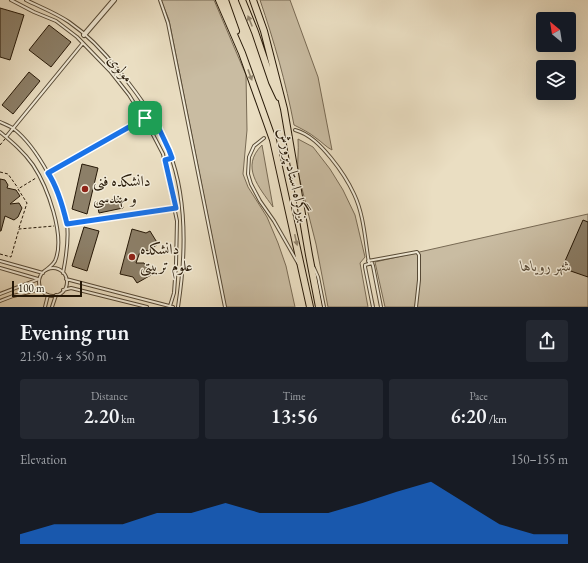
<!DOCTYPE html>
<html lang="en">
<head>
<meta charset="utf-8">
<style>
	:root { --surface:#171b24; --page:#242831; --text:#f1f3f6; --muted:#9ea1a6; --accent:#1a73e8 }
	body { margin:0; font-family:"EB Garamond",Amiri,serif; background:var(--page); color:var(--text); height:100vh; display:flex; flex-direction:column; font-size:15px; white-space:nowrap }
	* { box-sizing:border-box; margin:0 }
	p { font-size:13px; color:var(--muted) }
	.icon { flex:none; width:22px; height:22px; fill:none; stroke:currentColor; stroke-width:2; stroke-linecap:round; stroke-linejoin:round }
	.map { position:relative; height:307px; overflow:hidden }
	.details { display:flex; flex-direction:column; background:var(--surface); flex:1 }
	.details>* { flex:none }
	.needle { width:26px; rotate:330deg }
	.controls { position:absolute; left:536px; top:12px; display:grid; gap:8px }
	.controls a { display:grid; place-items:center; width:40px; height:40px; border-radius:4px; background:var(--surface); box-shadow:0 4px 16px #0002; font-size:20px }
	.scale { position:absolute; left:12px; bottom:10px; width:70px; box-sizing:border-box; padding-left:4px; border:2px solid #261807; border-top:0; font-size:11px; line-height:14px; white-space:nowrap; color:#261807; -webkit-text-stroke:3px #f1ead7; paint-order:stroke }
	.pin { position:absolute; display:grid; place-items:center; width:34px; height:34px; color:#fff; margin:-17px; border-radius:8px; box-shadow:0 2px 6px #0006 }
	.round { display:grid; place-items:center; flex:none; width:42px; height:42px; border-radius:4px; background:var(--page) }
	.overview { display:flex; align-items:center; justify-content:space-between; height:68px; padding:0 20px }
	h1 { font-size:22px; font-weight:600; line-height:30px }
	.figures { display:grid; grid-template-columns:repeat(3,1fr); gap:6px; height:68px; padding:4px 20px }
	.figures div { display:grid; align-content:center; border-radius:4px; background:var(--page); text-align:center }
	.figures b { font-size:20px; font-weight:600 }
	.figures small { font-size:11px; font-weight:400 }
	.figures p { font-size:11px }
	.chart { height:112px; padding:8px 20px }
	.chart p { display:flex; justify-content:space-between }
	.chart svg { width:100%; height:72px; margin-top:4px; fill:var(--accent); opacity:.7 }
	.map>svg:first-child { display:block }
	.green { fill:#c9bca2; stroke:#786a54 }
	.building { fill:#8c7f68; stroke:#261807 }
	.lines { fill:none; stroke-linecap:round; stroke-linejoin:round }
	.service-casing { stroke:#574a36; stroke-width:4 }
	.minor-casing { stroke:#574a36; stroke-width:6 }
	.trunk-casing { stroke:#261807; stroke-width:8 }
	.path { stroke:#261807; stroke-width:1; stroke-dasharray:3 2; stroke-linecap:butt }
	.service { stroke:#f1ead7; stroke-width:2 }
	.minor { stroke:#f1ead7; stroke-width:4 }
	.trunk { stroke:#eadec2; stroke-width:6 }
	.oneway { fill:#92856e }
	.route-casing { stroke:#fff; stroke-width:8 }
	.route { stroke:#1a73e8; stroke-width:5 }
	.poi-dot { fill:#8f2418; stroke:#f1ead7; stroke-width:1.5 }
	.labels { text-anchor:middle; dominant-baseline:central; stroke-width:3; stroke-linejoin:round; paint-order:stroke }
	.street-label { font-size:15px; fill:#261807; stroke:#f1ead7 }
	.poi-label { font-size:15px; fill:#261807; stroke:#f1ead7; text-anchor:start }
	.park-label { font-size:15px; font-style:italic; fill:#574936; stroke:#f1ead7 }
</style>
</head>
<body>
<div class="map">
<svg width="588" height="307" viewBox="0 0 588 307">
	<rect width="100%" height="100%" fill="#eadec2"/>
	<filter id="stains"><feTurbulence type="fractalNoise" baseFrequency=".005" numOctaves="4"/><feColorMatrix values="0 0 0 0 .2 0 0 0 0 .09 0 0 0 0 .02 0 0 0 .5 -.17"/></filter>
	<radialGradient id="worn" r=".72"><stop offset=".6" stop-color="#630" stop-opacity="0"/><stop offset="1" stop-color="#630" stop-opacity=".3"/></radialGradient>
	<path class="green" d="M161,0h53l32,75 1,55 -4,44 5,13 19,30 11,26 8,23 9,41h-69l-57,-287z
		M260,0h30l28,77 14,73c-6,-3 -10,-8 -16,-12 -6,-5 -14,-9 -22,-13 -8,-42 -20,-84 -34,-125z
		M298,139l15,8 17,22 13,21 12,25 10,42 -5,6 8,44h-40l-12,-63 -18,-71c-1,-12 1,-22 0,-34z
		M262,145l11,62c-14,-20 -33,-40 -11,-62z
		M588,214v93h-203l-10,-45z"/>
	<path class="building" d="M0,8l24,7 -14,45 -10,-3z
		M49,25l22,17 -20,25 -22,-17z
		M29,72l11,9 -27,33 -11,-9z
		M82,164l16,4 -11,46 -15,-5z
		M0,179l5,1 3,5 -1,3 9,2 4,6 -10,8 9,-1 3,5 -4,9 -4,3 -9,-4 -4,15h-1z
		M121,198l2,10 -24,5 -2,-10z
		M583,220l5,2v55l-26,-9z
		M84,227l15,4 -12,40 -15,-5z
		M132,229l14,4 4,-2 8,13 -10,7 -7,-2 -5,14h8l7,12 -14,8 -4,-6 -13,-3z"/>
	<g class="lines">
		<g class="service-casing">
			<path id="service" d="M11,0l23,12 22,9 21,16 33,34 19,24 20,32 14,27 14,67 -1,44 -2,28 -4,13
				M26,0c14,7 30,13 43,22 19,13 36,31 50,49 20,24 39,50 50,80 19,49 17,104 9,156
				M160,0l8,23 57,284
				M0,122c4,2 10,4 14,7 23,18 49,66 53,95 2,16 -1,34 -4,49
				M148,124l7,-4
				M295,130c15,4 26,16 36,28 9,11 17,23 23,36 10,21 11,46 15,69
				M0,132c12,10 24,20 33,33 14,21 33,71 22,96 -2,4 -6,6 -9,9
				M6,137l77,-94
				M264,138l-10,8 -5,11 -1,17 3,10 9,17 14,20 24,42
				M48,173l97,-55
				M67,224l108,-16
				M0,261l43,12
				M368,261l49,-9 2,3v25l-3,27
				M0,268l38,11
				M314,268l4,9 6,30
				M39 282a14 14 0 1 1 28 0a14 14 0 1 1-28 0Z
				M66,279l107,28
				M63,290l8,-2 76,19
				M0,294l39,-15
				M0,301l13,-5 28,-7
				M45,307l3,-12
				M52,307l4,-12
				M373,307l-8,-40v-2l7,-2 1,3 8,41"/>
		</g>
		<g class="minor-casing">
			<path id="minor" d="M84,35l30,-35"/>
		</g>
		<g class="trunk-casing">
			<path id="trunk" d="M219,0l23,53 31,87 37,167
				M225,0l11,31
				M242,0l13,32 17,50 7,15
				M253,0l11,31 20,78 25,146 10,52"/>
		</g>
		<path class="path" d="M0,145l5,-6
			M0,172l8,2 10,14
			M19,228l8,-25 -9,-14 18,-11
			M0,254l11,3 8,-28 35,-3"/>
		<use href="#service" class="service"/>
		<use href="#minor" class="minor"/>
		<use href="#trunk" class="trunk"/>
	</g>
	<defs><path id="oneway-solid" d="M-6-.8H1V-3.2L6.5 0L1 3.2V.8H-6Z"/></defs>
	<g class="oneway">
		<use href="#oneway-solid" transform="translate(250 21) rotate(-112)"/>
		<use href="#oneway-solid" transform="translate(250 75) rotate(70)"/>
		<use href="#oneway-solid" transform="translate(296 240) rotate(77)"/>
	</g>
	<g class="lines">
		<g class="route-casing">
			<path id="route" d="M145,118l3,6 7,-4 14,30 3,8 -7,2 11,48 -109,16c-4,-17 -9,-36 -19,-51z"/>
		</g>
		<use href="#route" class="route"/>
	</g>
	<g class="poi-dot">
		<circle cx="85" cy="189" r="4"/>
		<circle cx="132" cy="257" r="4"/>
	</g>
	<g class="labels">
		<g class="street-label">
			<text transform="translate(121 68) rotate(50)">مولوی</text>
			<text transform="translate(294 175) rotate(77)">بزرگراه استاد پرورش</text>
		</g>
		<g class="poi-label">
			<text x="93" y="180">دانشکده فنی<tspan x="93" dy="17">و مهندسی</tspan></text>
			<text x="140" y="248">دانشکده<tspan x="140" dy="17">علوم تربیتی</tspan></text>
		</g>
		<g class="park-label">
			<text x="546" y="265">شهر رویاها</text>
		</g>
	</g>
	<rect width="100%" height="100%" filter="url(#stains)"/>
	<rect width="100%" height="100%" fill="url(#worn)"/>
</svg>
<div class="controls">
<a><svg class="needle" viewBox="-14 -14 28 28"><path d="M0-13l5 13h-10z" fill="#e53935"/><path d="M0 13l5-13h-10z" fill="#9ea1a6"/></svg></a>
<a><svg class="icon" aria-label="layers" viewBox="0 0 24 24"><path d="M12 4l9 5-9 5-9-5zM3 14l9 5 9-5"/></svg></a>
</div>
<div class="scale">100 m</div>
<div class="pin" style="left:145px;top:118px;background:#1e9e55"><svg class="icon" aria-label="arrive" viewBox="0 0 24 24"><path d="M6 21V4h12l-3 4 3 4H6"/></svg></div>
</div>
<section class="details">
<div class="overview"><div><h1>Evening run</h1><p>21:50 · 4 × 550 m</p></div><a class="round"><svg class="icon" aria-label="share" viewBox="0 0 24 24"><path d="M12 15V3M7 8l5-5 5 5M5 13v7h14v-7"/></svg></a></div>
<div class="figures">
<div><p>Distance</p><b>2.20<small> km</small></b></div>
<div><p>Time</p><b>13:56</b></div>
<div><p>Pace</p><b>6:20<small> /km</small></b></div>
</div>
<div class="chart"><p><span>Elevation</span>150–155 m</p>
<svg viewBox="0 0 160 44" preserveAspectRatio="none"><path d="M0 44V38L10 32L20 32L30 32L40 25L50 25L60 19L70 25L80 25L90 25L100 19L110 12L120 6L130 19L140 32L150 38L160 38V44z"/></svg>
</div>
</section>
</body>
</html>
